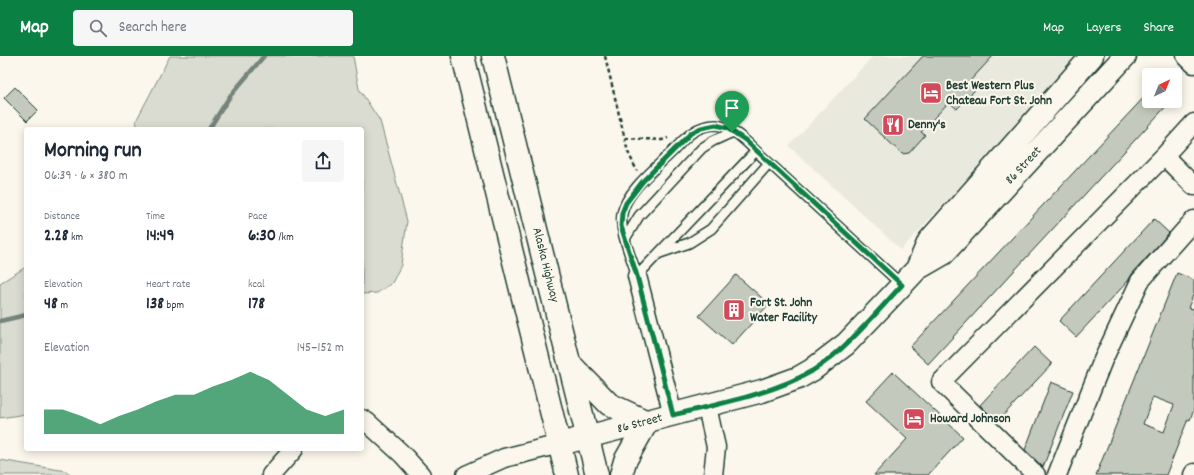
<!DOCTYPE html>
<html lang="en">
<head>
<meta charset="utf-8">
<style>
	:root { --surface:#fff; --page:#f6f6f7; --text:#1f2937; --muted:#747a83; --accent:#0b8043 }
	body { margin:0; font-family:Dekko,sans-serif; background:var(--page); color:var(--text); height:100vh; display:flex; flex-direction:column; font-size:15px; white-space:nowrap }
	* { box-sizing:border-box; margin:0 }
	p { font-size:13px; color:var(--muted) }
	.icon { flex:none; width:22px; height:22px; fill:none; stroke:currentColor; stroke-width:2; stroke-linecap:round; stroke-linejoin:round }
	.map { position:relative; flex:1; overflow:hidden }
	.panel { position:absolute; left:24px; top:71px; width:340px; height:324px; display:flex; flex-direction:column; background:var(--surface); border-radius:4px; box-shadow:0 2px 10px #0003 }
	.panel>* { flex:none }
	.needle { width:26px; rotate:43deg }
	.buttons { position:absolute; left:1142px; top:12px; display:grid; gap:8px }
	.buttons a { display:grid; place-items:center; width:40px; height:40px; border-radius:4px; background:var(--surface); box-shadow:0 2px 10px #0003; font-size:20px }
	.pin { position:absolute; display:grid; place-items:center; width:34px; height:34px; color:#fff; margin:-41px -17px; border-radius:50% 50% 50% 0; rotate:-45deg; box-shadow:0 0 4px #0007 }
	.pin .icon { rotate:45deg }
	.round { display:grid; place-items:center; flex:none; width:42px; height:42px; border-radius:4px; background:var(--page) }
	.overview { display:flex; align-items:center; justify-content:space-between; height:68px; padding:0 20px }
	h1 { font-size:22px; font-weight:700; line-height:30px }
	.figures { display:grid; grid-template-columns:repeat(3,1fr); gap:6px; height:68px; padding:4px 20px }
	.figures div { display:grid; align-content:center }
	.figures b { font-size:17px; font-weight:700 }
	.figures small { font-size:11px; font-weight:400 }
	.figures p { font-size:11px }
	.chart { height:112px; padding:8px 20px }
	.chart p { display:flex; justify-content:space-between }
	.chart svg { width:100%; height:72px; margin-top:4px; fill:var(--accent); opacity:.7 }
	header { display:flex; align-items:center; gap:24px; box-sizing:border-box; height:56px; padding:0 20px; background:var(--accent); color:#fff }
	header strong { font-size:19px }
	nav { display:flex; gap:22px; margin-inline-start:auto; font-size:14px }
	.search { width:280px; height:36px; background:var(--page); display:flex; align-items:center; gap:10px; box-sizing:border-box; padding:0 14px; border-radius:4px; color:var(--muted); font-size:15px }
	.map>svg:first-child { display:block }
	.built { fill:#eae9de }
	.green { fill:#dbdcd1; stroke:#7d8c82 }
	.lines { fill:none; stroke-linecap:round; stroke-linejoin:round }
	.stream { stroke:#74847b; stroke-width:4.5 }
	.building { fill:#c4c9be; stroke:#1f3d34; fill-rule:evenodd }
	.lane-casing { stroke:#1f3d34; stroke-width:12 }
	.street-casing { stroke:#1f3d34; stroke-width:21 }
	.secondary-casing { stroke:#1f3d34; stroke-width:25 }
	.highway-casing { stroke:#1f3d34; stroke-width:25 }
	.path { stroke:#1f3d34; stroke-width:2.5; stroke-dasharray:4 3; stroke-linecap:butt }
	.lane { stroke:#fbf7ec; stroke-width:9 }
	.street { stroke:#fbf7ec; stroke-width:18 }
	.secondary { stroke:#fbf7ec; stroke-width:22 }
	.highway { stroke:#fbf7ec; stroke-width:22 }
	.route-casing { stroke:#fff; stroke-width:8 }
	.route { stroke:#0b8043; stroke-width:5 }
	.labels { text-anchor:middle; dominant-baseline:central; stroke-width:4; stroke-linejoin:round; paint-order:stroke }
	.poi-label { font-size:13px; font-weight:bold; fill:#1f3d34; stroke:#fbf7ec; text-anchor:start }
	.street-label { font-size:13px; fill:#1f3d34; stroke:#fbf7ec }
</style>
</head>
<body>
<header>
<strong>Map</strong>
<div class="search"><svg class="icon" aria-label="search" viewBox="0 0 24 24"><circle cx="10" cy="10" r="6"/><path d="M15 15l6 6"/></svg>Search here</div>
<nav><a>Map</a><a>Layers</a><a>Share</a></nav>
</header>
<div class="map">
<svg width="1194" height="419" viewBox="0 0 1194 419">
	<rect width="100%" height="100%" fill="#fbf7ec"/>
	<filter id="ink" filterUnits="userSpaceOnUse"><feTurbulence type="fractalNoise" baseFrequency=".025" numOctaves="2"/><feDisplacementMap in="SourceGraphic" scale="8" xChannelSelector="R" yChannelSelector="G"/><feConvolveMatrix kernelMatrix="1 2 1 2 8 2 1 2 1" color-interpolation-filters="sRGB"/></filter>
	<g filter="url(#ink)">
		<path class="built" d="M873,0h208l-180,194 -112,-104z"/>
		<path class="green" d="M170,0h183l6,33 21,32 27,100 -6,44 -9,18 -15,10 -15,1v-165h-224l-2,-8z
			M26,211v147l-26,4v-135z
			M0,404l66,11 5,4h-71z"/>
		<g class="lines">
			<path class="stream" d="M209,73l21,-33 34,-40
				M0,265l26,-6"/>
		</g>
		<path class="building" d="M923,0h70l-23,25 8,6 -11,11 -10,11 -8,-7 -28,30 4,3 -16,18 -7,1 -37,-35z
			M15,31l23,23 -11,11 -23,-23z
			M1149,36v9h22l-243,263 -18,-17z
			M1154,163l15,14 -37,41 -4,7 -52,56 -17,-16z
			M1177,217l17,7v13l-6,15 6,1v100l-4,11 -2,-1 -22,56h-70zM1153,341l21,8 -10,27 -21,-8z
			M736,219l33,29 -37,41 -33,-29z
			M1034,291l18,17 -55,58 -17,-17z
			M893,316l70,65 -35,38h-54l33,-36 -41,-38z
			M1051,326l22,9 -30,76 -18,-17z"/>
		<g class="lines">
			<g class="lane-casing">
				<path id="lane" d="M756,95c-10,-10 -25,-25 -40,-26 -8,0 -17,3 -23,7 -8,5 -14,13 -20,19 -16,16 -47,40 -51,63 -3,18 10,44 15,62l119,-125 146,134
					M625,183l14,-23 63,-68 11,-7 20,-9
					M660,197l29,-10 22,-14 58,-66"/>
			</g>
			<g class="street-casing">
				<path id="street" d="M1186,0l8,8
					M1164,100l30,30
					M637,220l36,139
					M707,351l9,40 -3,28
					M362,363l5,3 35,32 19,21
					M271,419l23,-26
					M466,419l38,-17 56,-14
					M1036,419l-95,-93 223,-226 30,-33
					M1057,419l46,-115 37,-79 54,-61
					M1193,419l1,-2"/>
			</g>
			<g class="secondary-casing">
				<path id="secondary" d="M917,213l26,-15 182,-198
					M560,388l202,-53 36,-13 14,-8 34,-26 56,-59 15,-16 12,-28 163,-185"/>
			</g>
			<g class="highway-casing">
				<path id="highway" d="M463,0l104,419
					M493,0l104,419
					M571,309l38,39 38,18 -22,39 -4,14"/>
			</g>
			<path class="path" d="M605,0l23,96 9,19
				M625,82l37,2 6,-2"/>
			<use href="#lane" class="lane"/>
			<use href="#street" class="street"/>
			<use href="#secondary" class="secondary"/>
			<use href="#highway" class="highway"/>
		</g>
	</g>
	<g class="lines" filter="url(#ink)">
		<g class="route-casing">
			<path id="route" d="M716,69l11,3 18,12 157,145c-28,30 -55,64 -90,86 -37,22 -97,34 -139,44l-36,-139 -16,-50 1,-13 4,-10 17,-22 48,-48 10,-5z"/>
		</g>
		<use href="#route" class="route"/>
	</g>
	<defs>
		<g id="hotel-square" transform="scale(1.15)"><rect x="-9" y="-9" width="18" height="18" rx="4" fill="#d1495b" stroke="#fbf7ec"/><path d="M-6-4.5h1.5V1H6V5H4.5V3h-9V5H-6ZM-4 0a1.8 1.8 0 1 1 3.6 0ZM.5 0V-2.5h3Q6-2.5 6 0Z" fill="#fff"/></g>
		<g id="restaurant-square" transform="scale(1.15)"><rect x="-9" y="-9" width="18" height="18" rx="4" fill="#d1495b" stroke="#fbf7ec"/><path d="M-5-6h1v4h1v-4h1v4h1v-4h1v5L-1.5 .5V6h-2V.5L-5-1ZM5-6V6H3V1.5H1.5Q1.5-4 5-6Z" fill="#fff"/></g>
		<g id="building-square" transform="scale(1.15)"><rect x="-9" y="-9" width="18" height="18" rx="4" fill="#d1495b" stroke="#fbf7ec"/><path d="M-4-6H4V6H1V3H-1V6H-4ZM-2.5-4.3h1.7v1.8h-1.7ZM.8-4.3h1.7v1.8H.8ZM-2.5-1h1.7V.8h-1.7ZM.8-1h1.7V.8H.8Z" fill="#fff"/></g>
	</defs>
	<g fill-rule="evenodd">
		<use href="#hotel-square" x="931" y="37"/>
		<use href="#restaurant-square" x="893" y="69"/>
		<use href="#building-square" x="734" y="254"/>
		<use href="#hotel-square" x="914" y="363"/>
	</g>
	<g class="labels">
		<g class="poi-label">
			<text x="946" y="30">Best Western Plus<tspan x="946" dy="15">Chateau Fort St. John</tspan></text>
			<text x="908" y="69">Denny's</text>
			<text x="750" y="247">Fort St. John<tspan x="750" dy="15">Water Facility</tspan></text>
			<text x="930" y="363">Howard Johnson</text>
		</g>
		<g class="street-label">
			<text transform="translate(1024 110) rotate(-47)">86 Street</text>
			<text transform="translate(545 209) rotate(76)">Alaska Highway</text>
			<text transform="translate(640 368) rotate(-15)">86 Street</text>
		</g>
	</g>
</svg>
<div class="buttons">
<a><svg class="needle" viewBox="-14 -14 28 28"><path d="M0-13l5 13h-10z" fill="#e53935"/><path d="M0 13l5-13h-10z" fill="#747a83"/></svg></a>
</div>
<div class="pin" style="left:732px;top:76px;background:#1e9e55"><svg class="icon" aria-label="arrive" viewBox="0 0 24 24"><path d="M6 21V4h12l-3 4 3 4H6"/></svg></div>
<section class="panel">
<div class="overview"><div><h1>Morning run</h1><p>06:39 · 6 × 380 m</p></div><a class="round"><svg class="icon" aria-label="share" viewBox="0 0 24 24"><path d="M12 15V3M7 8l5-5 5 5M5 13v7h14v-7"/></svg></a></div>
<div class="figures">
<div><p>Distance</p><b>2.28<small> km</small></b></div>
<div><p>Time</p><b>14:49</b></div>
<div><p>Pace</p><b>6:30<small> /km</small></b></div>
</div>
<div class="figures">
<div><p>Elevation</p><b>48<small> m</small></b></div>
<div><p>Heart rate</p><b>138<small> bpm</small></b></div>
<div><p>kcal</p><b>178</b></div>
</div>
<div class="chart"><p><span>Elevation</span>145–152 m</p>
<svg viewBox="0 0 160 44" preserveAspectRatio="none"><path d="M0 44V29L10 29L20 33L30 38L40 33L50 29L60 24L70 20L80 20L90 15L100 11L110 6L120 11L130 20L140 29L150 33L160 29V44z"/></svg>
</div>
</section>
</div>
</body>
</html>
